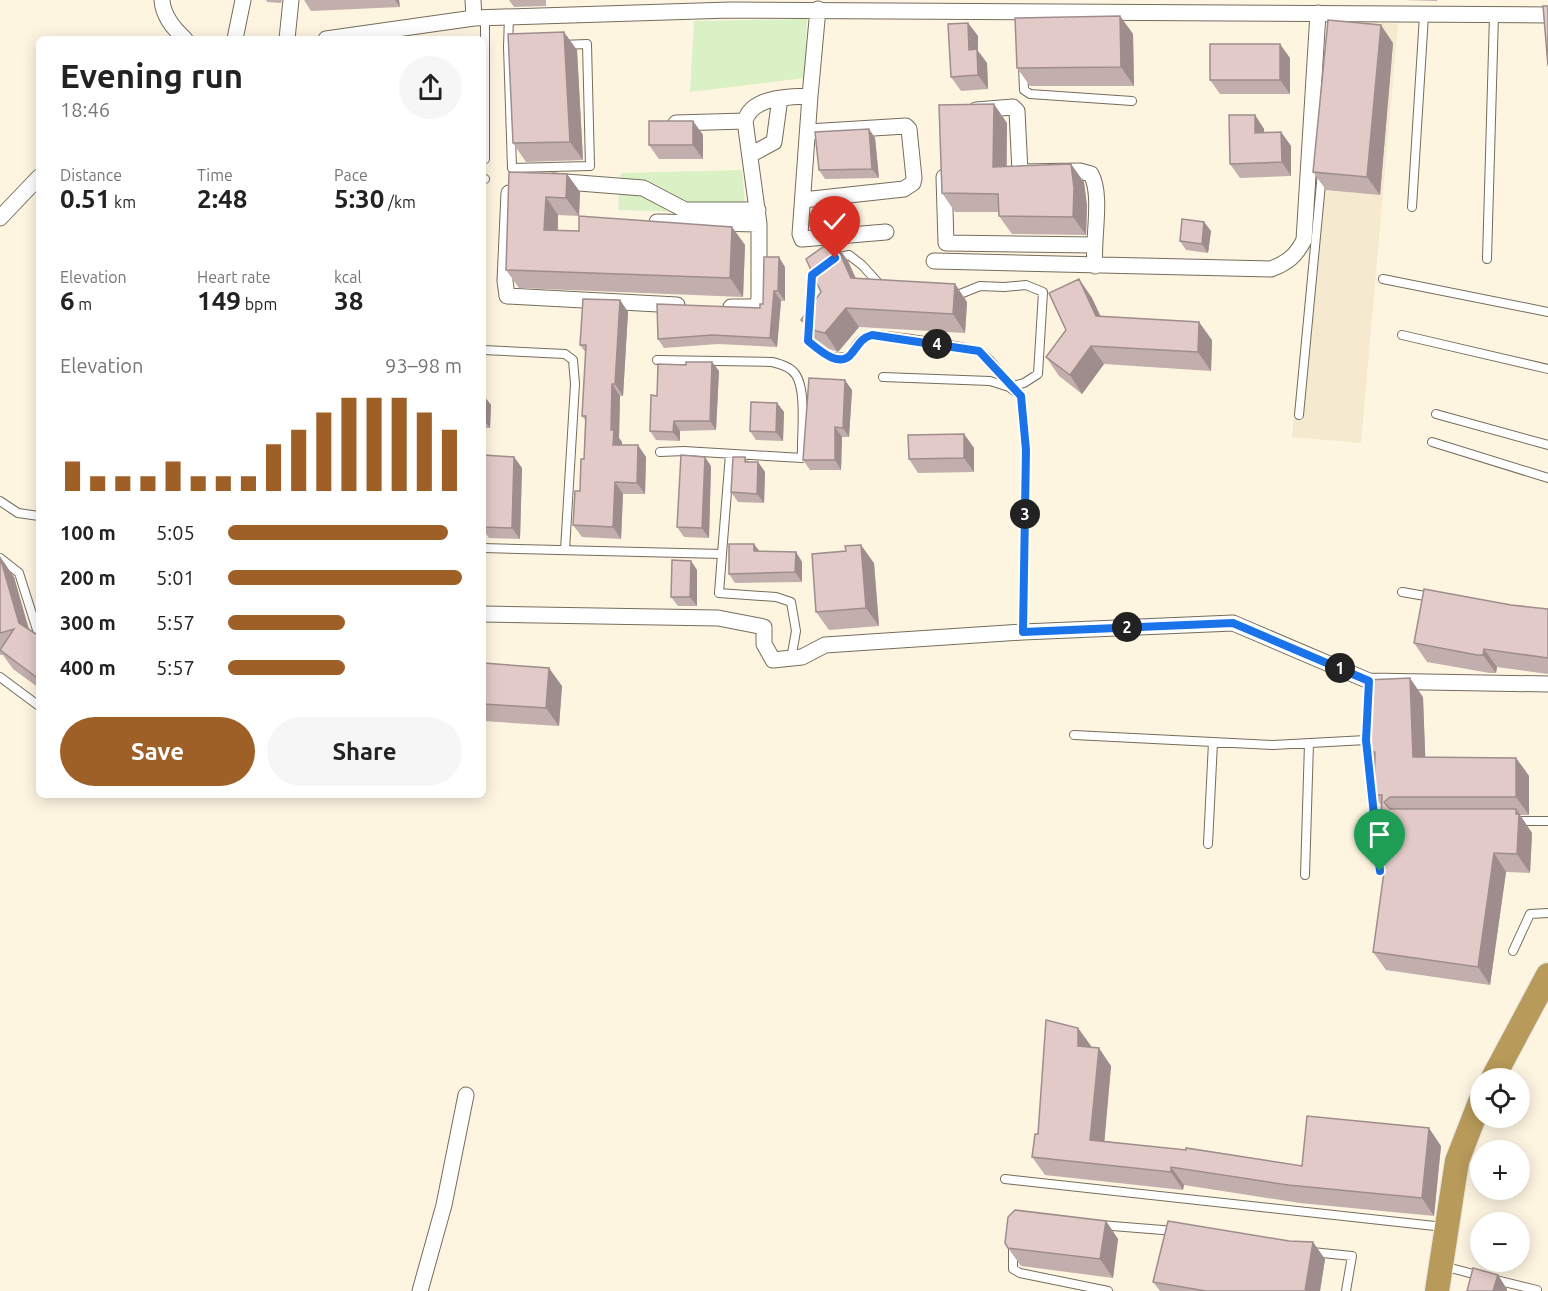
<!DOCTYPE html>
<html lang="en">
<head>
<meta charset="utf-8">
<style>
	:root { --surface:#fff; --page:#f6f6f6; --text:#222; --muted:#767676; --accent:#9e6026 }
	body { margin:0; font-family:Ubuntu,sans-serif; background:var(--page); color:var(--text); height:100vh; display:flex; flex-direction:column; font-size:22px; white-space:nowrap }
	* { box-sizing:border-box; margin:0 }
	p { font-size:20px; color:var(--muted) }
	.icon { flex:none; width:33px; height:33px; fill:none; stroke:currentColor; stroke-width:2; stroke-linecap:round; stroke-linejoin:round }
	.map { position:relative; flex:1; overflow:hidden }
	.side { position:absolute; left:36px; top:36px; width:450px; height:762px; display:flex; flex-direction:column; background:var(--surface); border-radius:9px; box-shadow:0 3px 15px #0003 }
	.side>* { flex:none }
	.tools { position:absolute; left:1470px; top:1068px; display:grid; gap:12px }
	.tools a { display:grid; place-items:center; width:60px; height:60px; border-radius:50%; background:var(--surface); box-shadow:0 3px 15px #0003; font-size:30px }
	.pin { position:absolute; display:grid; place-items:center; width:51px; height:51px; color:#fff; margin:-62px -26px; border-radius:50% 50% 50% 0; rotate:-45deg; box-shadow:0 0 6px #0007 }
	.pin .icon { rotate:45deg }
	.km { position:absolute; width:30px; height:30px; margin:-15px; border-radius:50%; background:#222; color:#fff; font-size:16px; line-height:30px; text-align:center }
	.round { display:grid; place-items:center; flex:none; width:63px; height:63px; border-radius:32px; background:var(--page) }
	.summary { display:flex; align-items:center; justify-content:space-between; height:102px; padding:0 24px }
	h1 { font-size:33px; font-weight:600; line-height:45px }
	.metrics { display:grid; grid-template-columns:repeat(3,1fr); gap:9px; height:102px; padding:6px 24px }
	.metrics div { display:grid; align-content:center }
	.metrics b { font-size:26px; font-weight:600 }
	.metrics small { font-size:16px; font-weight:400 }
	.metrics p { font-size:16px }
	.chart { height:168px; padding:12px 24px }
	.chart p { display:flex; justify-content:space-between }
	.chart svg { width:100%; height:108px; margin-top:6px; stroke:var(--accent); stroke-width:6 }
	.primary-button { display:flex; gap:12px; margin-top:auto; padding:12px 24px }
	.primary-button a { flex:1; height:69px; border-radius:36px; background:var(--accent); color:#fff; font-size:24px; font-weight:600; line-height:69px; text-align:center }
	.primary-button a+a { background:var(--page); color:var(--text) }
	ul { padding:0 24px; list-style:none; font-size:20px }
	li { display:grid; grid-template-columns:96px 72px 1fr; align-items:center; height:45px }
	li i { height:15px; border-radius:8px; background:var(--accent) }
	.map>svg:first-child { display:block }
	.built { fill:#f5eacf }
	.green { fill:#d9f1c5 }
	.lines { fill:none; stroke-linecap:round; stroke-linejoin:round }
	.service-casing { stroke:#756d5c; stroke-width:10 }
	.minor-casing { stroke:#756d5c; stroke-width:17 }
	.trunk-casing { stroke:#e3e3e2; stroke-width:26 }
	.service { stroke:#fff; stroke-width:8 }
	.minor { stroke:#fff; stroke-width:15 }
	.trunk { stroke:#b89a5a; stroke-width:24 }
	.wall { fill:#c2aeac }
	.shaded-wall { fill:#9e8d8c }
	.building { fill:#e2cac8; stroke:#9e8d8c; stroke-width:1.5 }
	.route-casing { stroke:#fff; stroke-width:12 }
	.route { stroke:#1a73e8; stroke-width:8 }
</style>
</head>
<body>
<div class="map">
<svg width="1548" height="1291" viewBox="0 0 1548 1291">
	<rect width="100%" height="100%" fill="#fef5e1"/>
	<path class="built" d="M1331,19l67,5 -37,419 -69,-6z"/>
	<path class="green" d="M807,19l-2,59 -115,14 4,-71z
		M742,170l4,43 -128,-3 3,-37z"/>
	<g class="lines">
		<g class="service-casing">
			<path id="service" d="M587,44l3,122 -78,2 -4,-121z
				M508,47l1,-30
				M1023,66l1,24 6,4 102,7
				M483,159h2v-141
				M483,179h2
				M1412,207l12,-192
				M849,255l13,10 19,21 79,8 20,-8 24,1 22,-2 17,7 -5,82 -14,9 -15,4c-8,-12 -17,-28 -30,-35 -9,-5 -100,-19 -110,-16 -9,2 -14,11 -18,19 -19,8 -29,-2 -43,-14l4,-66 23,-17z
				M1487,259l7,-244
				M1383,279l165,33
				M1402,335l146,34
				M483,350l82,4 8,6 2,24 -10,166
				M657,360l115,2c9,2 19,5 24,13 11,17 5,62 6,83l-118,-7 -24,1
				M883,377l107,4 19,6 12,9 5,54 -3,182
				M1436,414l112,31
				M1299,415l23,-242
				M1432,442l116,36
				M0,501l18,12 21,3
				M483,548l239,6 -3,39 57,4 15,5 5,29 -5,28
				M722,554l8,-100
				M0,558l19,15 20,63
				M1402,592l29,5
				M0,677l39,29
				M1368,706l-2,34 14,131
				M1074,735l199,10 93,-5
				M1517,821h31
				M1208,844l5,-102
				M1305,875l4,-132
				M1513,951l17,-37 18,-1
				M1005,1179l439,48
				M1100,1225l75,6
				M1013,1245v24l7,4 88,18
				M1312,1252l40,4 -6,35
				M1443,1266l38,10
				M1492,1279l45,11"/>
		</g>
		<g class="minor-casing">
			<path id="minor" d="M162,0c1,16 11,28 23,39
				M473,0l1,18
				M235,39l8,-39
				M287,39l4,-39
				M326,39l148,-21 256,-8 818,5
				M810,96l-10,138 2,5 84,-7
				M976,110l37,-3 4,4 3,61 60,-1 11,3c12,22 1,66 4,92
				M676,123l69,-2
				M750,155l24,-13 6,-44
				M944,177l2,66 148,2
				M553,181l90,7 42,22h73
				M509,193l-4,88 2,15 170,9
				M803,200l101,-11 9,-6 1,-5 -5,-49 -3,-3 -98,6
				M0,218l39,-41
				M657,222l102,2 -14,-103c7,-25 44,-24 65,-25l8,-87
				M934,261l337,8c16,-6 25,-13 33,-29l14,-227
				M731,307h23l5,-6v-77
				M483,614l235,4 46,9v17l9,16 29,-3 23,-12 198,-13 210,-9 136,58 179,3
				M420,1291l24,-86 22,-110"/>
		</g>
		<g class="trunk-casing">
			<path id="trunk" d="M1493,1078l55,-103
				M1437,1291l20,-130 23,-59"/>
		</g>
		<use href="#service" class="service"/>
		<use href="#minor" class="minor"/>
		<use href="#trunk" class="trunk"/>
	</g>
	<path class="wall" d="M266,0h16l-1,3 -14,-1z
		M304,0h95l1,7 -89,4z
		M509,0h37v6l-32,1z
		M1403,0h34v1z
		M1120,16l13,18 1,52h-104l-13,-18z
		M968,23l10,13v15l9,12 1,26 -27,2 -10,-14z
		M1393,43l-13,152 -54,-5 -13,-18z
		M577,50l6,110 -57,2 -13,-19z
		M1290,58v36h-70l-10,-14z
		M1255,115l9,14v4l17,-1 10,14v30l-51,2 -10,-14z
		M693,121l10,14v24h-44l-10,-14z
		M1007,123v43l77,16 3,24 -1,29 -74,-1 -13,-18v-4h-44l-13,-19z
		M869,129l6,9 4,40 -54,1 -6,-9z
		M509,172l58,2 13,18 -1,24 -21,-1v15l21,1 153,-4 13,18 -2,52 -224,-9 -13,-18z
		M1204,222l7,9 -3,22 -22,-3 -6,-9z
		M835,243l13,18 7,17 100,6 12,18 -2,31 -106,-6 -21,25 -9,-3 -15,-11 -13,-18 20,-28z
		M785,267v34h-4l-4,46 -59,-3 -54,4 -6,-9 102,-31 3,-4z
		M1079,279l13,19 8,18 112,24 -1,31 -107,-7 -22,30 -23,-18 -13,-19 20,-27z
		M620,300l8,12 -5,84h-3l-1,42 3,4v3l24,12 -1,37h-22l-2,45 -39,-2 -9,-12 7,-34 4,-32 1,-39 -3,-4 4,-63 -6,-8z
		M712,362l7,9 -3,59 -36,1v10l-24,-1 -6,-9 7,-35 29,-31z
		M852,390l-3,47h-7l-1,33h-31l-7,-10z
		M483,396h1l7,9 -1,23h-7z
		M777,403l7,9 -1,29 -27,-1 -6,-9z
		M964,434l10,14v24l-56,1 -9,-14z
		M483,455l31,2 8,11 -2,71 -31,-1 -6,-9z
		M745,457l4,5h9l7,10 -1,31 -26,-1 -7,-10z
		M711,466l-2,72 -25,-1 -7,-10z
		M759,551l37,1 6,10v20l-67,1 -6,-9z
		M0,557l14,20 15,52 10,7v52l-26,-19 -10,-14h-3z
		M691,561l6,9v36h-19l-7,-9z
		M874,563l5,63 -50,4 -13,-18z
		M1511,605l37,4v65l-51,-7 -1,6h-6l-63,-11 -13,-19z
		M483,663l79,23 -3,40 -76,-5z
		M1423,697l2,60 91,1 13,18v39h-9l12,18 -2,40 -24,-1 -16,113 -104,-15 -13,-18 13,-93 -6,-9 1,-45 -7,-10 1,-34 -6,-9z
		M1078,1028l13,18v1l20,19 -7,75 198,25 139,-20 -7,70 -134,-13 -116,-18 -1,5 -138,-15 -13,-18 6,-23z
		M1106,1221l12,18 -5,39 -92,-12 -13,-18z
		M1289,1241l36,18 -5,32h-160l-7,-9z"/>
	<path class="shaded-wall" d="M395,0h4l1,7z
		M1120,16l13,18 1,52 -13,-19z
		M968,23l10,13v15l9,12 1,26 -10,-14 -9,-25z
		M1381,25l12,18 -13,152 -13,-18z
		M564,32l13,18 6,110 -13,-18z
		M1280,44l10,14v36l-10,-14z
		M994,104l13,19 -1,62 -13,-18z
		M1255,115l9,14 1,18 -10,-14z
		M693,121l10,14v24l-10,-14z
		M869,129l6,9 4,40 -7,-9z
		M1281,132l10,14v30l-9,-14z
		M1071,164l13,18 3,24 -1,29 -13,-18z
		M567,174l13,18 -1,24 -13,-18z
		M546,197l12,18 -1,33 -13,-18z
		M1204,222l7,9 -3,22 -6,-9z
		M732,227l13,18 -2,52 -13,-19z
		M835,243l13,18 16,35 -13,-18z
		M779,257l6,10v34l-7,-10z
		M1079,279l13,19 17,36 -13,-18z
		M955,284l12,18 -2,31 -12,-19z
		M774,291l7,10 -4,46 -7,-9z
		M620,300l8,12 -5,84 -8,-12z
		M846,308l13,19 -21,25 -13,-19z
		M1199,322l13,18 -1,31 -13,-19z
		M1091,346l13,18 -22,30 -12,-19z
		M712,362l7,9 -3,59 -6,-9z
		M845,380l7,10 -3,47 -6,-9z
		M612,384l8,12 -1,42 3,4 -1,14 -8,-11 -2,-15z
		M484,396l7,9 -1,23 -7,-9z
		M777,403l7,9 -1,29 -7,-9z
		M674,421l6,10v10l-7,-9z
		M835,427l7,10 -1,33 -6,-10z
		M964,434l10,14v24l-10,-14z
		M638,445l8,12 -1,37 -8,-11z
		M514,457l8,11 -2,71 -8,-11z
		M705,457l6,9 -2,72 -7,-10z
		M758,462l7,10 -1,31 -7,-9z
		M615,482l8,12 -2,45 -8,-12z
		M754,544l7,9 -7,-2z
		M861,545l13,18 5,63 -13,-18z
		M796,552l6,10v20l-7,-10z
		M1,558l13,19 18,64 -13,-18z
		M691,561l6,9v36l-7,-9z
		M1484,649l13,18 -1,6 -13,-18z
		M549,668l13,18 -3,40 -13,-18z
		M1410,678l13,19 3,78 -13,-18z
		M1516,758l13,18v39l-13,-18z
		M1516,809l16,24 -2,40 -13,-19z
		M1494,853l12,19 -16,113 -12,-18z
		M1078,1028l13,18v17l-13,-17z
		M1099,1048l12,18 -8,92 -13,-18z
		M1429,1128l12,18 -7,70 -12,-18z
		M1171,1167l13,18 -1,5 -12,-18z
		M1106,1221l12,18 -5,39 -13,-19z
		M1313,1242l12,17 -5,32h-15z
		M1498,1275l9,14v2h-14z"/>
	<path class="building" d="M1543,6h5v60z
		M1120,16l1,51 -104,1 -2,-50z
		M1328,20l53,5 -14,152 -54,-5z
		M968,23l1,27 8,-1 1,26 -27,2 -3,-53z
		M564,32l6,110 -57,1 -5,-109z
		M1210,44h70v36h-70z
		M994,104l-1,63 78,-3 3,24 -1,29 -74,-1 -1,-22 -56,-1 -3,-88z
		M1229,115h26v18l26,-1 1,30 -52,2z
		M649,121h44v24h-44z
		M869,129l3,40 -53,1 -4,-38z
		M509,172l58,2 -1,24 -20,-1 -2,33 35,1v-15l153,11 -2,51 -224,-8z
		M1182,219l22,3 -2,22 -22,-3z
		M835,243l16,35 104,6 -2,30 -107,-6 -21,25 -9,-2 -15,-11 20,-28 -15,-33 17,-12z
		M764,257h15l-1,34h-4l-4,47 -58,-3 -54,4 -1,-35 103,4v-4h3z
		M1079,279l17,37 103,6 -1,30 -107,-6 -21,29 -24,-18 20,-27 -17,-37z
		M583,299l37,1 -5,84h-3l-1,46h3l-1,15h25l-1,38 -22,-1 -2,45 -40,-2 2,-34h5l1,-32h3l2,-43h-4l4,-71h-6z
		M686,362h26l-2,59h-36l-1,11 -23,-1 1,-36 6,1 1,-32 28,1z
		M809,378l36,2 -2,48 -8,-1v33h-32z
		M483,396h1l-1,23z
		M751,402l26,1 -1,29 -26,-1z
		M964,434v24l-55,1 -1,-24z
		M483,455l31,2 -2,71 -29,-1z
		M681,455l24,2 -3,71 -25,-1z
		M733,457h12v5h13l-1,32 -26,-2z
		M729,544h25v7l42,1 -1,20 -66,2z
		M861,545l5,63 -50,4 -4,-58 34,-3 -1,-5z
		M0,557l19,66 20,13v43l-39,-29 14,-21 -14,4z
		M672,560l19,1 -1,36h-19z
		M1424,589l87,16 37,4v49l-64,-9 -1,6h-6l-63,-12z
		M483,663l66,5 -3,40 -63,-4z
		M1410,678l3,79 103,1v39h-126l-6,5 6,7h126v5h3l-2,40 -23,-1 -16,114 -105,-15 14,-102h-7l2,-55h-8l1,-43h-6l-3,-72z
		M1046,1020l32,8v18l21,2 -9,92 96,10v-2l116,18 5,-50 122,12 -7,70 -134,-13 -117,-18v5l-139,-15 3,-23h3z
		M1015,1210l91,11 -6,38 -92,-11 -3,-5 3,-26z
		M1168,1221l121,20 24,1 -8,49h-99l-53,-9z
		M1473,1268l25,7 -5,16h-26z"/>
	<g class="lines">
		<g class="route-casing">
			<path id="route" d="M835,258l-23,17 -4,66c10,8 32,29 44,12 7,-8 9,-15 20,-18l107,16 42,45 5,54 -3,182 210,-9 136,58 -3,59 14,131"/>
		</g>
		<use href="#route" class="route"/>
	</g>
</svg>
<div class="tools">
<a><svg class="icon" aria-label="locate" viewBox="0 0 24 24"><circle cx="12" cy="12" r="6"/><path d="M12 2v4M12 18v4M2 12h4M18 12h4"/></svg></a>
<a>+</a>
<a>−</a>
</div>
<div class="pin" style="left:1380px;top:871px;background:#1e9e55"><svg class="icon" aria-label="arrive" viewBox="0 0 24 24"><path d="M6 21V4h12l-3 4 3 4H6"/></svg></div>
<div class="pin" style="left:835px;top:258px;background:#d93025"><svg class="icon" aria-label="check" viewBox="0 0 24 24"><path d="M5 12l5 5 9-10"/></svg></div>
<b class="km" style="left:1340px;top:668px">1</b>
<b class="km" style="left:1127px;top:627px">2</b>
<b class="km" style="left:1025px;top:514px">3</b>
<b class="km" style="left:937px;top:344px">4</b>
<section class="side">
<div class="summary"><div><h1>Evening run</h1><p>18:46</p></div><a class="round"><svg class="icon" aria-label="share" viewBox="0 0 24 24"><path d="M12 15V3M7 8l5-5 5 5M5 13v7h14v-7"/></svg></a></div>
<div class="metrics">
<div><p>Distance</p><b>0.51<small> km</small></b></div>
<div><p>Time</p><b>2:48</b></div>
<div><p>Pace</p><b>5:30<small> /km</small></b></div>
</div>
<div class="metrics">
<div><p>Elevation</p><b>6<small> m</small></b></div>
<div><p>Heart rate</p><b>149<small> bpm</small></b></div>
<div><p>kcal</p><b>38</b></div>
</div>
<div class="chart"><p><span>Elevation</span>93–98 m</p>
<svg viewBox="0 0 160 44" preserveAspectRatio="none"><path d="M5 44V32M15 44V38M25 44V38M35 44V38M45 44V32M55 44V38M65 44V38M75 44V38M85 44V25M95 44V19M105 44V12M115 44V6M125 44V6M135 44V6M145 44V12M155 44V19"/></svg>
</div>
<ul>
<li><b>100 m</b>5:05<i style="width:94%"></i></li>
<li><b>200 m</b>5:01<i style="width:100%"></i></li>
<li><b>300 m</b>5:57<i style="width:50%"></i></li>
<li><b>400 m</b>5:57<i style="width:50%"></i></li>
</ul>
<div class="primary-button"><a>Save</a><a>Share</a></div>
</section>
</div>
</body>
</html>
